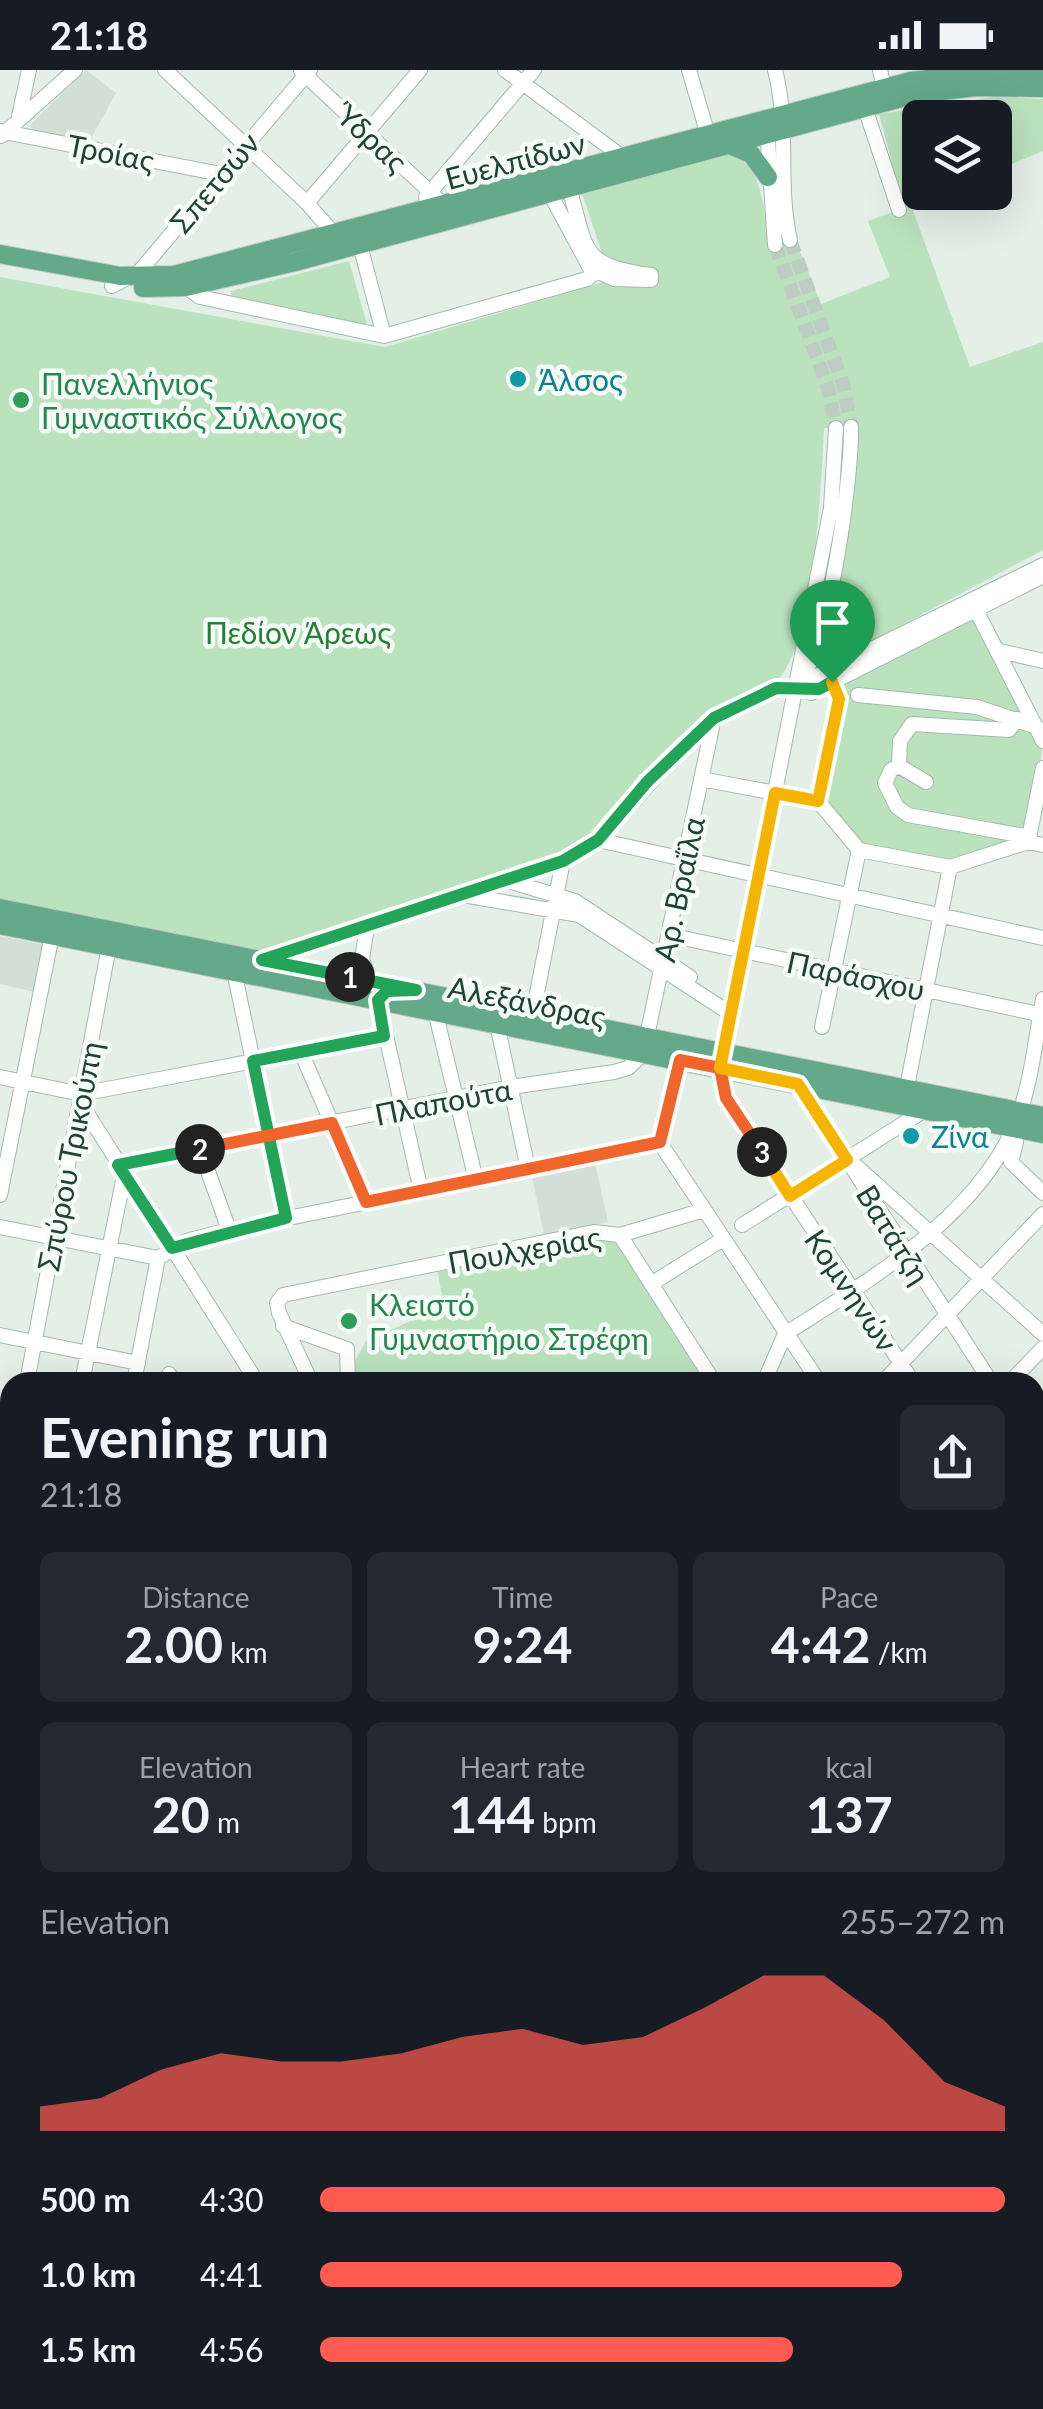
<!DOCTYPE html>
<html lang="en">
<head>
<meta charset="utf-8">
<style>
	:root { --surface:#171b24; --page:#242831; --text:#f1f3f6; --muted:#9ea1a6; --accent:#ff5b51 }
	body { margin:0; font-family:Lato,sans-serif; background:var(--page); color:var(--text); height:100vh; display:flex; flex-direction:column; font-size:38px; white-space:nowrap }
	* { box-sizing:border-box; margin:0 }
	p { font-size:32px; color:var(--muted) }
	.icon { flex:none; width:55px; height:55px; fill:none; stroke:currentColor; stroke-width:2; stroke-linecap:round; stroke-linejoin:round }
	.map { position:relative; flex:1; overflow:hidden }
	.panel { position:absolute; left:0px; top:1302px; width:1045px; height:1038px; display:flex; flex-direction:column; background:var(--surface); border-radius:30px 30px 0 0; box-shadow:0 10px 40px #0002 }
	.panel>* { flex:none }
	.tools { position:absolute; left:902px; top:30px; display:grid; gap:20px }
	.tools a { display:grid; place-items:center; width:110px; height:110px; border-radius:15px; background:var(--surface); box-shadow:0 10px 40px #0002; font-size:50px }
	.pin { position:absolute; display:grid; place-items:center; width:85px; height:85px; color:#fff; margin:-102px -42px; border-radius:50% 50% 50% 0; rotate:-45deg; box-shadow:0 0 10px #0007 }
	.pin .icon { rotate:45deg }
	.km { position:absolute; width:50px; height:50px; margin:-25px; border-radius:50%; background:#222; color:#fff; font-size:28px; line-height:50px; text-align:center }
	.round { display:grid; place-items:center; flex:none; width:105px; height:105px; border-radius:15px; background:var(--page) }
	.overview { display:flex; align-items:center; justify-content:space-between; height:170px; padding:0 40px }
	h1 { font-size:55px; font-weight:700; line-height:75px }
	.metrics { display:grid; grid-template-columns:repeat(3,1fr); gap:15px; height:170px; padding:10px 40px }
	.metrics div { display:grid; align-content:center; border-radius:15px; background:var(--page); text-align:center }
	.metrics b { font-size:50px; font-weight:700 }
	.metrics small { font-size:28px; font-weight:400 }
	.metrics p { font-size:28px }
	.chart { height:280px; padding:20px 40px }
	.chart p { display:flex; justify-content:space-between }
	.chart svg { width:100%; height:180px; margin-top:10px; fill:var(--accent); opacity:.7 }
	ul { padding:0 40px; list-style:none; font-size:32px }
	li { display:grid; grid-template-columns:160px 120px 1fr; align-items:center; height:75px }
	li i { height:25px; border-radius:12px; background:var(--accent) }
	.status { display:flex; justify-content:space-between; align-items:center; height:70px; padding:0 50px; background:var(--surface); direction:ltr }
	.status svg { height:28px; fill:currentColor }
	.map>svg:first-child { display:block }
	.built { fill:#d1dfd6 }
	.green { fill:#bae2bd }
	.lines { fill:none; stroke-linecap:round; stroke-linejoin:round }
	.minor-tunnel { stroke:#bdcdc4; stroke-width:14; stroke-dasharray:14 7; stroke-linecap:butt }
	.minor-casing { stroke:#a5b8ae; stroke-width:16 }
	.major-casing { stroke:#c1cac6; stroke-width:20 }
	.minor { stroke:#fff; stroke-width:14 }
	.major { stroke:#63a98a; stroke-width:18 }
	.split-1-casing { stroke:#fff; stroke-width:20 }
	.split-2-casing { stroke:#fff; stroke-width:20 }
	.split-3-casing { stroke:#fff; stroke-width:20 }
	.split-4-casing { stroke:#fff; stroke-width:20 }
	.split-1 { stroke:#22a559; stroke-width:12 }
	.split-2 { stroke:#22a559; stroke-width:12 }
	.split-3 { stroke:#f0652b; stroke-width:12 }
	.split-4 { stroke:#f5b400; stroke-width:12 }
	.culture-dot { fill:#0f9aa8; stroke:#f5fbf7; stroke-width:4 }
	.leisure-dot { fill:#2e9e5b; stroke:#f5fbf7; stroke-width:4 }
	.labels { text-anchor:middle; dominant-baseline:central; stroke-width:9; stroke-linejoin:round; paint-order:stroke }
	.street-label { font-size:30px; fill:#204333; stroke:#f5fbf7 }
	.culture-label { font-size:30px; fill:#0d838f; stroke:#f5fbf7; text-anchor:start }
	.leisure-label { font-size:30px; fill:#27864d; stroke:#f5fbf7; text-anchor:start }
	.park-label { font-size:30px; fill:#257f37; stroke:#f5fbf7 }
</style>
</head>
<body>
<div class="status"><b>21:18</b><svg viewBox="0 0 49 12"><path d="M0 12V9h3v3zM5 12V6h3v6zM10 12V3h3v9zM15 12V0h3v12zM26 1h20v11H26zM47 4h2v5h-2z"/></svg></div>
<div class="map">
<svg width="1043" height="2339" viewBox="0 0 1043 2339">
	<rect width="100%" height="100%" fill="#e4efe8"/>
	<path class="built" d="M86,0l30,23 -27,49 -53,-10 -7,-6z
		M0,866l44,9 -9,47 -35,-8z
		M595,1093l13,59 -64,13 -12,-59z
		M371,2330h165l-13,9h-147z"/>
	<path class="green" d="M993,27l50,2v52l-48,20v-53h-75v74l20,1 -29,12 59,162 73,-25v208l-207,110 -12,-11 31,-172 3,-49h-34c-3,58 -9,201 -42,247 -13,17 -49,22 -67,34 -48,30 -95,93 -136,134l-22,16 -295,99 -262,-54v-627l385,70 225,-67 8,-17 -16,-10 -21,-63 150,-37c35,18 32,59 38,94l26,-8 26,65 69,-27 -22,-56 36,-13 -25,-94z
		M349,191l19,67 -136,-29 -1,-8z
		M973,546l67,123 2,13 -17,88 -75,24 -88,-16 -40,-52 22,-106 -2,-8z
		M587,1168l28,4 94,140h-353l-4,-15 14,-26 78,-35 -7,-37z
		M1043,2057v282h-255l5,-9h242v-268z"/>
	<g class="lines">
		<path class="minor-tunnel" d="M790,170l53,144 8,43
			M775,175l53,143 8,40"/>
		<g class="minor-casing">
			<path id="minor" d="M165,0l142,133 28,32
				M505,0l120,89
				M689,0l19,65
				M775,0c15,58 2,113 15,170
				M880,0l4,18
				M301,1l145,136
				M865,38l34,102
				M18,51l11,-51
				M767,56l8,119
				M0,61l221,43
				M1,66l74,-66
				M549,122l41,76 24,11 37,1v-5c-76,-9 -63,-30 -84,-93
				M426,127l108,-127
				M307,133l113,-133
				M360,175l24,91
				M112,216l27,-14 171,-202
				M186,217l14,10 184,39 203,-57 16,-13
				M836,358l-5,80 -112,567 7,22 187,285
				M973,534l70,137
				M1000,581l43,10
				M799,612c30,-37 53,-204 52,-255
				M796,616l247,-121
				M811,623l232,-117
				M858,625l119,12 60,20
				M899,696l1,-25 12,-17 97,6 8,-11
				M701,709l117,22 41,49 91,17 78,-25 15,3
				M926,712l-27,-16 -8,4 -6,13 12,24 11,8 122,22
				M818,731l21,-102 -6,-17
				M598,770l445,98
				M1028,772l15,-74
				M508,811l67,20 115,76
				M469,826l110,19 152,99
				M367,857l-5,32 8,22
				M669,865l374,80
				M263,890l300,-99c93,-50 130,-185 256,-172
				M234,901l52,247
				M382,925l-4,5 43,191
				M435,941l41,169
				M533,943l30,-152
				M497,954l31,145
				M822,957l37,-177
				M653,973l-6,-7 67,-318
				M301,982l65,150
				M0,1007l81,17 304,-58
				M798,1014l193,298
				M907,1017l43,-220
				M80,1032l177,280
				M1013,1058l3,15 -5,19 32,31
				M660,1073l159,239
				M660,1073l20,-84
				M200,1079l29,81
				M117,1095l394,-78 103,-15 14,-4 16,-15
				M856,1096l187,168
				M0,1125l52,-260
				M742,1155l183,-115
				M0,1157l158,31
				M620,1165l94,147
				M158,1188l28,-17 43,-11 431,-87
				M651,1214l72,-45
				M283,1256l64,23 1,33
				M785,1264c86,-55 200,-121 235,-222 12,-36 16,-76 23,-113
				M0,1265l138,28
				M169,1304l5,8
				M27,1312l83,-441
				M82,1312l42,-206
				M134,1312l24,-124
				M311,1312l-32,-69 -2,-10 6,-8 311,-63 26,3 84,-25
				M764,1312l21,-48
				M883,1312l160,-168
				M1010,1312l33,-34
				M0,1379l10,2
				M1035,1379l8,12
				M1035,1412l8,-5
				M0,1459l10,-54
				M1035,1503l8,12
				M0,1561l10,2
				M1035,1647l8,12
				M0,1737l10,15
				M1035,1740l8,-5
				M0,1782l10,-7
				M1035,1792l8,-5
				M1035,1889l8,-5
				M0,1907l10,-6
				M0,1943l10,39
				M1035,1989l8,-5
				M1035,2057l8,-6
				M0,2083l10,-7
				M1035,2114l8,-4
				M0,2192l10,-6
				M1035,2220l8,-20
				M0,2304l10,-6
				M238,2330l6,9
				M366,2330l6,9
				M576,2330l2,3
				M634,2330l13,9
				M98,2339l14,-9
				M269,2339l1,-9
				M526,2339l13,-9
				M761,2339l2,-9
				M782,2339l5,-9
				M980,2339l5,-9"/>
		</g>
		<g class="major-casing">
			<path id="major" d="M727,74l24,10 17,23
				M0,184l120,22 54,-1 737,-194 55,-7h77
				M143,218l43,-1 109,-25 621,-168 60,-7 67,1
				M0,838l1043,208
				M0,855l1043,209
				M0,2214l10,16
				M75,2330l5,9"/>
		</g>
		<use href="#minor" class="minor"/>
		<use href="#major" class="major"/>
	</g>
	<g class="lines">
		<g class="split-1-casing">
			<path id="split-1" d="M350,907l-88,-17 301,-99 35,-21 49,-58 67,-64 62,-30 43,1 13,-7"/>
		</g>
		<g class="split-2-casing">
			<path id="split-2" d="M200,1079l-82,16 54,83 114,-30 -33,-157 131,-25 -6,-36 9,-9 29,-1 -66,-13"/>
		</g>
		<g class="split-3-casing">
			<path id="split-3" d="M200,1079l132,-26 34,79 294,-60 20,-82 40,8 6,30 36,54"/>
		</g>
		<g class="split-4-casing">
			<path id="split-4" d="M762,1082l28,44 57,-36 -49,-76 -78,-16 55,-275 43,8 21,-102 -7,-17"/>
		</g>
		<use href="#split-1" class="split-1"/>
		<use href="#split-2" class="split-2"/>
		<use href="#split-3" class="split-3"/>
		<use href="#split-4" class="split-4"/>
	</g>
	<g class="culture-dot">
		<circle cx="518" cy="309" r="10"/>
		<circle cx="911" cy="1066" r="10"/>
	</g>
	<g class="leisure-dot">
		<circle cx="21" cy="330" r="10"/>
		<circle cx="349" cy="1251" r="10"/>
	</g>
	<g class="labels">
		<g class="street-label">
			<text transform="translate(373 68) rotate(43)">Ύδρας</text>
			<text transform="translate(111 82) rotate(11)">Τροίας</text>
			<text transform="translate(515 90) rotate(-15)">Ευελπίδων</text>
			<text transform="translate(214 112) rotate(-50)">Σπετσών</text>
			<text transform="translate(678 819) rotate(-78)">Αρ. Βραΐλα</text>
			<text transform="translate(856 905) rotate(12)">Παράσχου</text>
			<text transform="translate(527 931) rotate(11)">Αλεξάνδρας</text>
			<text transform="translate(443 1031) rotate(-11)">Πλαπούτα</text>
			<text transform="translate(69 1086) rotate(-79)">Σπύρου Τρικούπη</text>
			<text transform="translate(894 1164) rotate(58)">Βατάτζη</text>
			<text transform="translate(524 1179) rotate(-10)">Πουλχερίας</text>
			<text transform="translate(852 1220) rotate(56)">Κομνηνών</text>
		</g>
		<g class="culture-label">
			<text x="538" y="309">Άλσος</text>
			<text x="931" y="1066">Ζίνα</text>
		</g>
		<g class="leisure-label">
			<text x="41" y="313">Πανελλήνιος<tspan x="41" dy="34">Γυμναστικός Σύλλογος</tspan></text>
			<text x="369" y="1234">Κλειστό<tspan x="369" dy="34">Γυμναστήριο Στρέφη</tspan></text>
		</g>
		<g class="park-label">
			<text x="298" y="562">Πεδίον Άρεως</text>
		</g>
	</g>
</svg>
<div class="tools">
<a><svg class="icon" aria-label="layers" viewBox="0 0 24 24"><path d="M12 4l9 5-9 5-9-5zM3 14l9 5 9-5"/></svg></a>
</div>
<div class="pin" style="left:832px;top:612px;background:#1e9e55"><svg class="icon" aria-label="arrive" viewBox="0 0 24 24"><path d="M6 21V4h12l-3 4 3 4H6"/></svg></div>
<b class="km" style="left:350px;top:907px">1</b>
<b class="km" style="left:200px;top:1079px">2</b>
<b class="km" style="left:762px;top:1082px">3</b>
<section class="panel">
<div class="overview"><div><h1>Evening run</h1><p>21:18</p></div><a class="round"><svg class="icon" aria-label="share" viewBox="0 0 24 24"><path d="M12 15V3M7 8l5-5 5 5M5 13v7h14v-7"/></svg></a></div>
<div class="metrics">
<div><p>Distance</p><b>2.00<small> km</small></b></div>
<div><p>Time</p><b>9:24</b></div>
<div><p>Pace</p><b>4:42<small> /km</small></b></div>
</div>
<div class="metrics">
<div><p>Elevation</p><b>20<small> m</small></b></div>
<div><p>Heart rate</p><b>144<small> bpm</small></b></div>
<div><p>kcal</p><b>137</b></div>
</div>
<div class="chart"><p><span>Elevation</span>255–272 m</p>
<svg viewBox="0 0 160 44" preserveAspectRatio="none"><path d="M0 44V38L10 36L20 29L30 25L40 27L50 27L60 25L70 21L80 19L90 23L100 21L110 14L120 6L130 6L140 17L150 32L160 38V44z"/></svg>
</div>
<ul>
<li><b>500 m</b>4:30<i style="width:100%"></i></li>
<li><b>1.0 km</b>4:41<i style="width:85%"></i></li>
<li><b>1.5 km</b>4:56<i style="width:69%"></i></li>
</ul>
</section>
</div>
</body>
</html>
